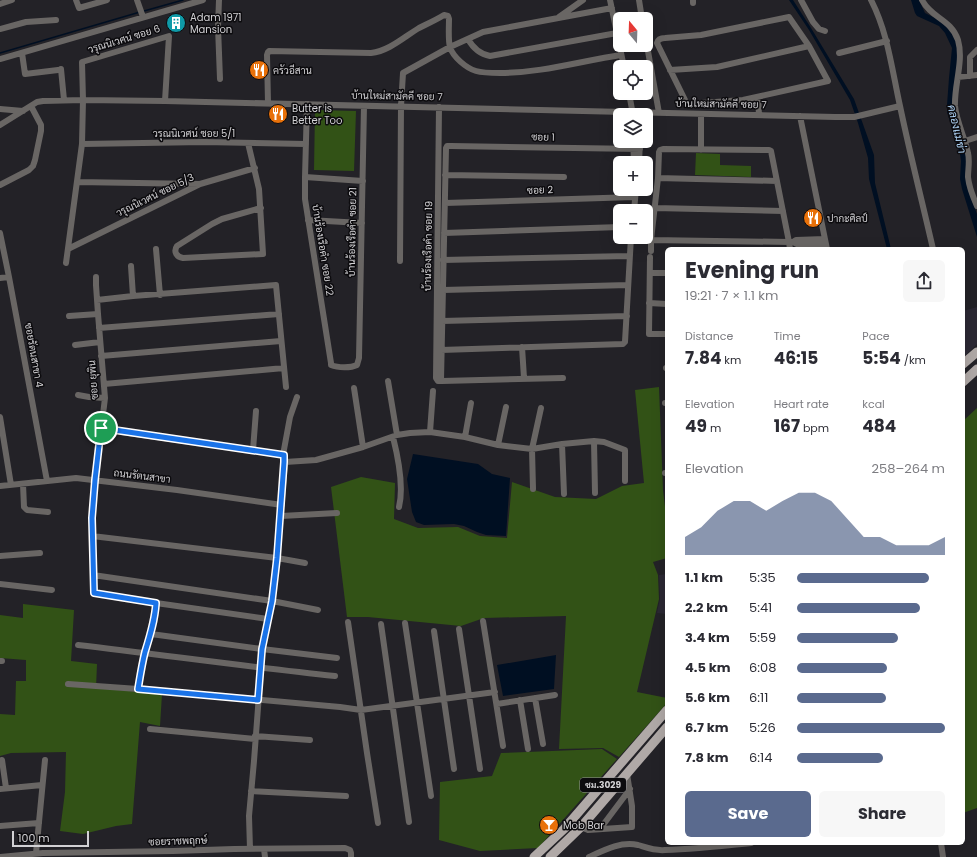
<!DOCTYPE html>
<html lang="en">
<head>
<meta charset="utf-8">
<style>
	:root { --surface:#fff; --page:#f7f7f7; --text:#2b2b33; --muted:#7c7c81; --accent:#5a6a8e }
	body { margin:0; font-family:Poppins,Sarabun,sans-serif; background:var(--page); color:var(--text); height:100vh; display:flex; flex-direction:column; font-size:15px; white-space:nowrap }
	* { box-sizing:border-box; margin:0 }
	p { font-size:13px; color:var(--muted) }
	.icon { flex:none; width:22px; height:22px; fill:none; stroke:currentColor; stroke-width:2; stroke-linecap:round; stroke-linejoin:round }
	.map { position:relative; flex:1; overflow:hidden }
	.panel { position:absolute; left:665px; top:247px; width:300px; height:598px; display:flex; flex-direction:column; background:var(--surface); border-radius:6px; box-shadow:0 4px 16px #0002 }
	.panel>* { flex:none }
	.needle { width:26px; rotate:341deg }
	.buttons { position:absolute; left:613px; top:12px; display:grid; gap:8px }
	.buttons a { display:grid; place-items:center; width:40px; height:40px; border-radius:6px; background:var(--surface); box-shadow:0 4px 16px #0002; font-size:20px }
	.scale { position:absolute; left:12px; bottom:10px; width:77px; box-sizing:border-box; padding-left:4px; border:2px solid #d2d1d4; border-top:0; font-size:11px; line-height:14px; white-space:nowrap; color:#d2d1d4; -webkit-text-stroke:3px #0c0b0e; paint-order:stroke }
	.pin { position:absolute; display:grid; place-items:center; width:34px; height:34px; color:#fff; margin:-17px; border:2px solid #fff; border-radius:50%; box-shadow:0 1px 4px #0007 }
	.round { display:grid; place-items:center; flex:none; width:42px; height:42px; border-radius:6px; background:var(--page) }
	.head { display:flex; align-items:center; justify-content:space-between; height:68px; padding:0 20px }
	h1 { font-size:22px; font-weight:700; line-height:30px }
	.stats { display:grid; grid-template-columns:repeat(3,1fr); gap:6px; height:68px; padding:4px 20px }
	.stats div { display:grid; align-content:center }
	.stats b { font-size:17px; font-weight:700 }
	.stats small { font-size:11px; font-weight:400 }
	.stats p { font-size:11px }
	.chart { height:112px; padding:8px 20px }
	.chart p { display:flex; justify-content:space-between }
	.chart svg { width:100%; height:72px; margin-top:4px; fill:var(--accent); opacity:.7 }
	.button { display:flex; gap:8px; margin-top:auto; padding:8px 20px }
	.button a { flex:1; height:46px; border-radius:6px; background:var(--accent); color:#fff; font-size:16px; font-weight:700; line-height:46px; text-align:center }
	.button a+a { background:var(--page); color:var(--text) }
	ul { padding:0 20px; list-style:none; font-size:13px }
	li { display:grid; grid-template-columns:64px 48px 1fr; align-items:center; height:30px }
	li i { height:10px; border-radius:5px; background:var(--accent) }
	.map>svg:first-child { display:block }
	.built { fill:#2b2833 }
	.green { fill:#325216 }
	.water { fill:#000f22 }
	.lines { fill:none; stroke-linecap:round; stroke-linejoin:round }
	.stream { stroke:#000f22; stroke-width:1.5 }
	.street { stroke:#696664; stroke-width:6 }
	.primary { stroke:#b0a9a7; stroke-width:9 }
	.route-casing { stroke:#fff; stroke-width:8 }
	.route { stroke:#1a73e8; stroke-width:5 }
	.labels { text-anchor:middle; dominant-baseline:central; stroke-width:3; stroke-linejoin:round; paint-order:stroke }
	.shield { fill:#0c0b0e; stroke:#979699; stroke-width:1 }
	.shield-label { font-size:9px; font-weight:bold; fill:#d2d1d4 }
	.poi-label { font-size:10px; fill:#d2d1d4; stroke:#0c0b0e; text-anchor:start }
	.street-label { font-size:10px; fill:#d2d1d4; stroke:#0c0b0e }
	.water-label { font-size:11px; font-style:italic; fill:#acd0f2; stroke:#0c0b0e }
</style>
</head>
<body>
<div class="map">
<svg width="977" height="857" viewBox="0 0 977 857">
	<rect width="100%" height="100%" fill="#232227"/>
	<path class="built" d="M977,307v37l-14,14v-47z
		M667,574v40l-10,-1 3,-14 -1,-24z"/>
	<path class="green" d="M315,110l41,1 -2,60 -40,-1z
		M696,153l24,1v11l31,1v11l-56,-2z
		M659,387l4,103 4,34v34l-14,4 5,13 1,24 -22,93 30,6v5l-48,54 -16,-9 -44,1 7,-133 -82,2 -23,8 -93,-9h-21l-16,-130 30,-10 34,6 -1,36 24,9 40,-1 22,9 27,2 5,-56 43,15 41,2 26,-13 22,-3 -9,-93z
		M977,408v400l-14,5v-392z
		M23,604l51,6 -3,51 26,3 -1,24 66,6 -2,32 -20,-4 -8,102 -16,2 -33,8 -23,-3 5,-39 1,-40 -55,1 -11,3v-42l15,1 1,-34h10v-21l-26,-2v-43l23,3z
		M602,749l15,10 -79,89 -58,3 -41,-11 1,-58 52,-6 9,-23z"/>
	<path class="water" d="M789,0h4l18,28 43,71 20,56 1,28 16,66h-4l-18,-70 -1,-21 -10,-35 -8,-23 -41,-70z
		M911,0h8l6,13 16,8 11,9 7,18 -6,57 15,51 -1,31 10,27v23l-15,-48 -2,-10 1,-18 -1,-7 -13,-42v-7l2,-27 3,-30 -7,-15 -6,-7 -22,-10 -2,-3z
		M413,454l65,10 14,10 18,4 -4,58 -20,-1 -9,-3 -13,-6 -10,-2 -30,1 -8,-3 -4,-10 -5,-33z
		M556,655l-2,34 -51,7 -6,-31z"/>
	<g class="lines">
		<path class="stream" d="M144,11l39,-11
			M0,53l140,-41"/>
		<path class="street" d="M76,0l3,8 28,-8
			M137,0l6,17
			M219,0l-1,27 2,52
			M610,0l14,67
			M639,0l3,19
			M693,0v3
			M801,0l12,22 6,7 6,2
			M871,0c17,33 21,70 29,106 10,48 22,95 33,143
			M922,0c9,18 29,19 36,40 6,21 -4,45 -3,66 1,14 10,32 13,47 2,8 0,16 0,24 1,10 5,20 9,29
			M0,4l12,-4
			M559,17l24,-17
			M789,17l20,29 19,35 -85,19 -55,4 -2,-2 -29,-59c1,-4 4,-5 8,-5l36,-3z
			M0,29l26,-7 30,-2
			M468,39c5,9 11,15 22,17l127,-23
			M646,40l13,73
			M22,53l3,21 33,-4
			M839,53l48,-12
			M0,59l203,-59
			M61,69l3,31
			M670,70l47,-3 92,-21
			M970,76v-19l7,-7
			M958,77l19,-2
			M629,93l4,22
			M758,97l1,18
			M268,103l-1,-48 1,-3 1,-1 102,2c18,-2 33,-16 48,-25 8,-4 17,-8 25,-13l4,1 1,3c0,7 -1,22 1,28 3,10 16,21 26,24 7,2 16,2 24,2 41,0 81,-12 121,-18
			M307,104l-2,73v22l26,164v2c7,3 20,3 26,0l2,-7 5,-252
			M439,107l-3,271 2,3h4
			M0,109l23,2
			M701,114v36
			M800,116l27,133
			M0,125l37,-23 6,-1 40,-1 82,1 670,16h19l46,-11
			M633,141l1,20 1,2
			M965,141l12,-4
			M248,143l11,46 4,65 -80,4c-6,-1 -10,-6 -6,-12l35,-22 10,-5 39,-11
			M82,144l122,-2 102,2
			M639,163l1,-22
			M445,175l119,2
			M305,177l58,4
			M658,178l119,3
			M77,182l122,2
			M0,185l29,-15 4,-4 2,-6 6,-29v-6l-10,-19
			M445,203l190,-6
			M655,208l128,3
			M634,211l2,-22
			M308,220l54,3
			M0,233l9,44 38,204
			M444,233l176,-6
			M651,240l138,2h4l3,-2 29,-1
			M793,242l4,2h29
			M68,249l132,-65 55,-16
			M156,249l4,46
			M651,251v-11l7,-62 1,-26 1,-2 3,-1 106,1 2,1 18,91 1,7
			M650,257l-1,77h18
			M443,260l186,-4
			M400,261l1,-155 2,-33 47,-26 33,-15 129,-24
			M66,263l16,-119 1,-44 -1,-38 87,-26 -4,65
			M131,266l2,30
			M650,273h17
			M96,277v8l2,29 7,84 -10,82 -3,38 2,75 62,10 112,16
			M0,278l9,-1
			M443,290l185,-5
			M97,300l36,-4 143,-11 10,102
			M649,303l18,1
			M69,316l29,-2
			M442,321l185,-5
			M99,328l180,-14
			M75,345l25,-3
			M522,347l2,31
			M441,350l182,-6 2,-2 6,-105
			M101,356l180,-15
			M666,368h1
			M563,378l-121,3 -1,-1 5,-232 1,-2h4l189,3
			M388,381l9,54
			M104,384l180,-16
			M354,388l9,59
			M78,395l11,2 16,1
			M665,403h2
			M0,417l11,68
			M101,429l182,26
			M430,432l3,-41
			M393,437c5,20 11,50 6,70
			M465,437l6,-34
			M594,441l1,52
			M562,444l2,50
			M498,445l8,-38
			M253,450l3,-39
			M285,462l31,-2 47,-13 34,-12 13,-2 20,-1 35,5 33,8 34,4 30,-5 32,-3 10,1 21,8v31
			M665,473h2
			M23,484l1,23 3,3 21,2
			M0,486l76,-8 101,12 105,15
			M533,489l-1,-40 9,-41
			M281,516l56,-3
			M92,536l185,22 28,5
			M0,556l40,-3
			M93,575l179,26 46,9
			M0,584l52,6
			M483,621l20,125
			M348,622l19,131 11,70
			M405,623l26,173
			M381,624l28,198
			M459,629l21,140
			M434,631l20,138
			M151,634l111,15 75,9
			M78,645c86,10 171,22 257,31
			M0,661h2
			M68,684l70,5 202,18 21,3 134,-18
			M138,689c2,-12 4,-25 7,-37 5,-16 10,-32 11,-49
			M535,698l8,46
			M520,700l8,49
			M497,704l58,-9
			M150,729l105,10
			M255,736l55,4
			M2,760l4,28
			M0,789l42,-4
			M251,791l95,5
			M0,826l39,-3
			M581,827l7,3 44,-3v-21l-5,-32
			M600,829l30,-40
			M941,843l2,14
			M250,849l-1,-33 5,-55 7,-93 1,-19 10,-48 5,-43 8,-96 -2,-7 7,-38 7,-20
			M264,849l1,8
			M36,853l9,-93
			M0,857l43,-4 130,-2 61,-2 111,-1 5,2 1,3v4
			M589,857c15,-7 32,-16 49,-12 10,3 17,6 27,5 29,-1 57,-4 86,-7"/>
		<path class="primary" d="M963,364l14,-12
			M963,382l14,-13
			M534,857l30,-28 103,-119
			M550,857l31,-30 86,-100"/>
	</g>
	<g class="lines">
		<g class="route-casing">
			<path id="route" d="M101,428l183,27v7l-7,96 -5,43 -10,48 -4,51 -120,-11c2,-12 4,-25 7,-37 5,-16 10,-32 11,-49l-62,-10 -2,-75 3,-38z"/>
		</g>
		<use href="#route" class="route"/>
	</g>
	<defs>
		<g id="building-disc" transform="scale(1)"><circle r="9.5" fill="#0f9aa8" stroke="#0c0b0e"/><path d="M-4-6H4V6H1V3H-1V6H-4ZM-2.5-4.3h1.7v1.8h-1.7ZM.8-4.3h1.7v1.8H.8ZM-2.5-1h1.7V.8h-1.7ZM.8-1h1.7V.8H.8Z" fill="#fff"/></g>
		<g id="restaurant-disc" transform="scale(1)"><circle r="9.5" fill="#e8710a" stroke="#0c0b0e"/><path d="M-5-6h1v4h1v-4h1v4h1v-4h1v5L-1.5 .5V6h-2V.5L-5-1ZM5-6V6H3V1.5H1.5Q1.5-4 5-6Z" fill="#fff"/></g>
		<g id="bar-disc" transform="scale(1)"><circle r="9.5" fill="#e8710a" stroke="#0c0b0e"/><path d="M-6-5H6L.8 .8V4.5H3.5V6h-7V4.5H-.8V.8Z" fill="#fff"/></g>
	</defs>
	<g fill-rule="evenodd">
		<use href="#building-disc" x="176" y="23"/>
		<use href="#restaurant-disc" x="259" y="70"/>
		<use href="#restaurant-disc" x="278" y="114"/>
		<use href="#restaurant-disc" x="813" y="218"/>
		<use href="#bar-disc" x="549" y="825"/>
	</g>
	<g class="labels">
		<rect class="shield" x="580" y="778" width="46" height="14" rx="3"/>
		<g class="shield-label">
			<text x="603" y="785">ชม.3029</text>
		</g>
		<g class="poi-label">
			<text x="190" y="17">Adam 1971<tspan x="190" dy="12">Mansion</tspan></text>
			<text x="273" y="70">ครัวอีสาน</text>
			<text x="292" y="108">Butter is<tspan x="292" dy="12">Better Too</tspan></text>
			<text x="827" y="218">ปากะศิลป์</text>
			<text x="563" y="825">Mob Bar</text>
		</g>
		<g class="street-label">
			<text transform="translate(124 39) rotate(-17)">วรุณนิเวศน์ ซอย 6</text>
			<text transform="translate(397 96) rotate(1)">บ้านใหม่สามัคคี ซอย 7</text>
			<text transform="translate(721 104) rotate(1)">บ้านใหม่สามัคคี ซอย 7</text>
			<text x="194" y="133">วรุณนิเวศน์ ซอย 5/1</text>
			<text transform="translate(543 137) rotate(1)">ซอย 1</text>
			<text transform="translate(540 190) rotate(-2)">ซอย 2</text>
			<text transform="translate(155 195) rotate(-26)">วรุณนิเวศน์ ซอย 5/3</text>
			<text transform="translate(352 232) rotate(-89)">บ้านร้องเรือคำ ซอย 21</text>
			<text transform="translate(428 246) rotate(-89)">บ้านร้องเรือคำ ซอย 19</text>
			<text transform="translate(323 250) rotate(81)">บ้านร้องเรือคำ ซอย 22</text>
			<text transform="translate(34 355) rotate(80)">ซอยรัตนสาขา 4</text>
			<text transform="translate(93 380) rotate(-94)">ซอย ยุพิน</text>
			<text transform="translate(142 476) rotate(7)">ถนนรัตนสาขา</text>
			<text transform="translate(178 841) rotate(-2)">ซอยราชพฤกษ์</text>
		</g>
		<g class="water-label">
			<text transform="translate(957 129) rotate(77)">คลองแม่ข่า</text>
		</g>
	</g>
</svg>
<div class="buttons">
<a><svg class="needle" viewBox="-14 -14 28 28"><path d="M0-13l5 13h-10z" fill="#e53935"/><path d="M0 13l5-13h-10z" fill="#7c7c81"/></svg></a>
<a><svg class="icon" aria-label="locate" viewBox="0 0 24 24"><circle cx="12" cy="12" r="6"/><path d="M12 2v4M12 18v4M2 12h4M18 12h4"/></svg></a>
<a><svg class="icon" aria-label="layers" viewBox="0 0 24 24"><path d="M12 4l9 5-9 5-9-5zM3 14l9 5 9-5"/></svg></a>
<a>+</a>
<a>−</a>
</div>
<div class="scale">100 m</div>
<div class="pin" style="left:101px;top:428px;background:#1e9e55"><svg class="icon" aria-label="arrive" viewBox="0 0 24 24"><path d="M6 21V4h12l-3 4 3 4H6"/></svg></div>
<section class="panel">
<div class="head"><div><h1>Evening run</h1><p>19:21 · 7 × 1.1 km</p></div><a class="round"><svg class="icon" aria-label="share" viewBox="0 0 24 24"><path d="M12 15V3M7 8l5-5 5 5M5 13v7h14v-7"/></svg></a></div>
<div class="stats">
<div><p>Distance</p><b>7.84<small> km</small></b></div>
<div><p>Time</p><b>46:15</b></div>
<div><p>Pace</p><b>5:54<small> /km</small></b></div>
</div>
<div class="stats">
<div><p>Elevation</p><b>49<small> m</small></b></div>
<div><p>Heart rate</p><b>167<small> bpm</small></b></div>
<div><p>kcal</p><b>484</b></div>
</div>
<div class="chart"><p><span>Elevation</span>258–264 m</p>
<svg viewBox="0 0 160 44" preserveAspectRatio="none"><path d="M0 44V33L10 27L20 17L30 11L40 11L50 17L60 11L70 6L80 6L90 11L100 22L110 33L120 33L130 38L140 38L150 38L160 33V44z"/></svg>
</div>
<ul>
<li><b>1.1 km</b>5:35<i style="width:89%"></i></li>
<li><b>2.2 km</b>5:41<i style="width:83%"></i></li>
<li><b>3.4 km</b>5:59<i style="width:68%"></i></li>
<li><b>4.5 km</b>6:08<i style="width:61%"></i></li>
<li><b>5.6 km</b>6:11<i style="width:60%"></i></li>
<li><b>6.7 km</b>5:26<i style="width:100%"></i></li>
<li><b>7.8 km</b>6:14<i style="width:58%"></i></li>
</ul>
<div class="button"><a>Save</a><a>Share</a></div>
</section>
</div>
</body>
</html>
